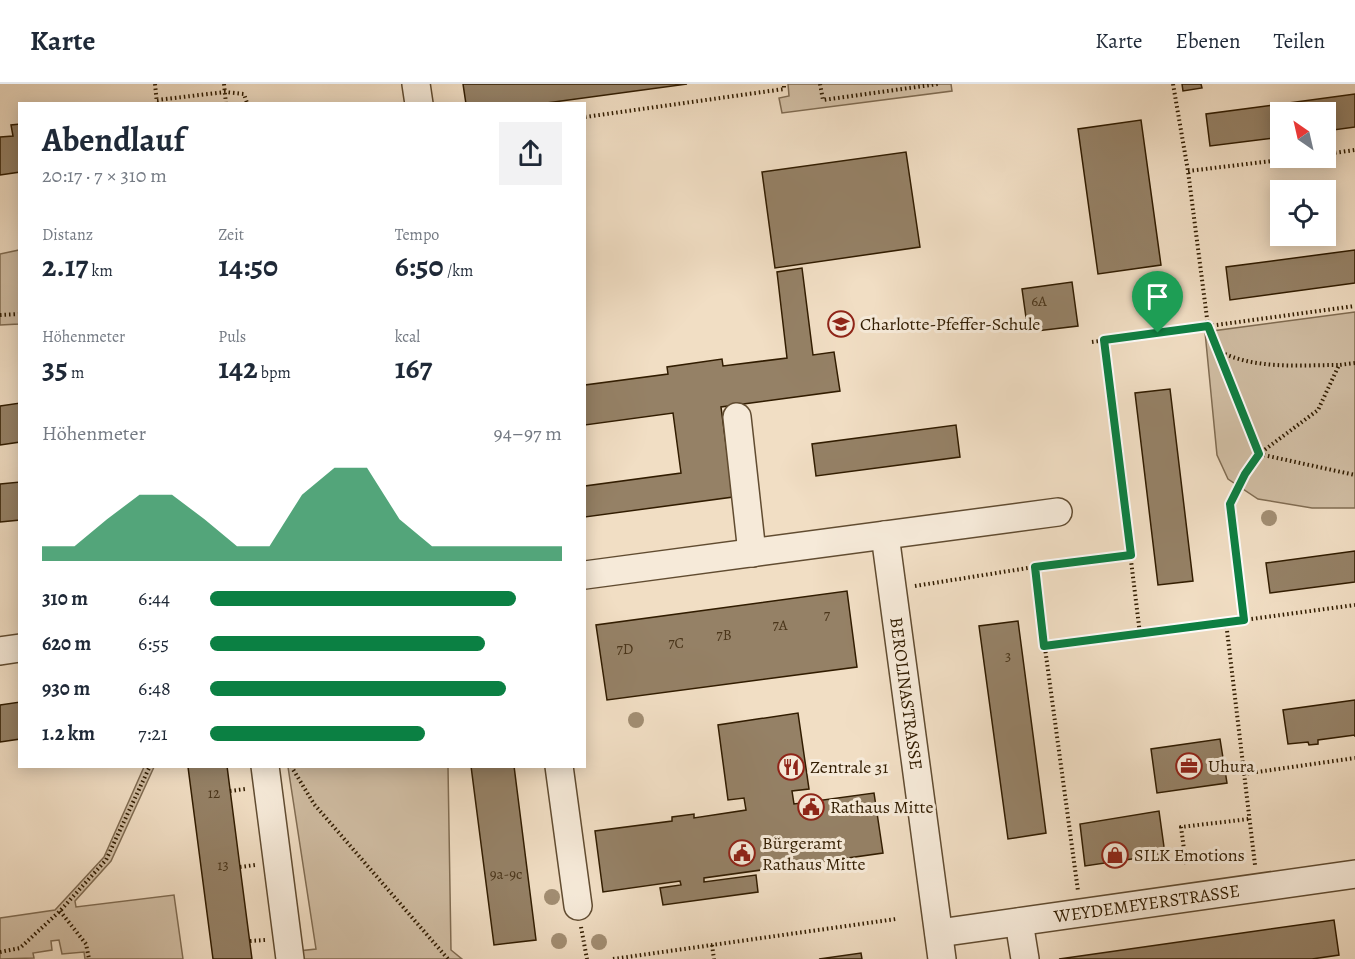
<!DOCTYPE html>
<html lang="de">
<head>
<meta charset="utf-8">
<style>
	:root { --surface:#fff; --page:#f2f2f3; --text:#1f2937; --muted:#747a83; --line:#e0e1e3; --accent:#0b8043 }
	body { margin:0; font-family:Alegreya,serif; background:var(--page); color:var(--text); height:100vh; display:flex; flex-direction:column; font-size:22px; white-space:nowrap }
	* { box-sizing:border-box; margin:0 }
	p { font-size:20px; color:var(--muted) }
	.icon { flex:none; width:33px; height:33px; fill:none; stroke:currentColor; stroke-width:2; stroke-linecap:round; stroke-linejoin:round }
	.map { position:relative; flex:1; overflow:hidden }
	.drawer { position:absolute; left:18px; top:18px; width:568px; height:666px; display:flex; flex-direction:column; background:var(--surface); border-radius:0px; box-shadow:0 3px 15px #0003 }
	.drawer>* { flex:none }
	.needle { width:39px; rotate:326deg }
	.tools { position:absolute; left:1270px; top:18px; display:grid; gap:12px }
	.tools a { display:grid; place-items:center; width:66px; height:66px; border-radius:0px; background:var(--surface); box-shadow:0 3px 15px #0003; font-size:30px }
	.pin { position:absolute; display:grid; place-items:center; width:51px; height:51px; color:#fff; margin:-62px -26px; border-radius:50% 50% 50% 0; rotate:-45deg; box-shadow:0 0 6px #0007 }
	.pin .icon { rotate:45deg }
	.round { display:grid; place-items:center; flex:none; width:63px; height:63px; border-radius:0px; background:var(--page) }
	.summary { display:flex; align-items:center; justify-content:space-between; height:102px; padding:0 24px }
	h1 { font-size:33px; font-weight:700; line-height:45px }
	.stats { display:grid; grid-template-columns:repeat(3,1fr); gap:9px; height:102px; padding:6px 24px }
	.stats div { display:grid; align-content:center }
	.stats b { font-size:30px; font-weight:700 }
	.stats small { font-size:16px; font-weight:400 }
	.stats p { font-size:16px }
	.chart { height:168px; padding:12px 24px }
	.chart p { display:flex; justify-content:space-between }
	.chart svg { width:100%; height:108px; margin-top:6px; fill:var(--accent); opacity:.7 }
	ul { padding:0 24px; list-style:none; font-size:20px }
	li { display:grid; grid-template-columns:96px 72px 1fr; align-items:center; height:45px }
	li i { height:15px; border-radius:8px; background:var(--accent) }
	header { display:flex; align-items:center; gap:36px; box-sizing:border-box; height:84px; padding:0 30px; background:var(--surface); border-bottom:2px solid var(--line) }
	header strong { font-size:28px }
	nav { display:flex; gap:33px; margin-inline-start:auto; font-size:21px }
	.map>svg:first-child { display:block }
	.green { fill:#d0bda3; stroke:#806c52; stroke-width:1.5 }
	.building { fill:#958166; stroke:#311c00; stroke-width:1.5 }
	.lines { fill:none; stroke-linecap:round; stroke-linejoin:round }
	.minor-casing { stroke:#614c31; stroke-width:30 }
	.path { stroke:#311c00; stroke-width:4; stroke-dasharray:1.5 3; stroke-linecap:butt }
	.minor { stroke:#f6ead9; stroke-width:27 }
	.tree { fill:#a28e73 }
	.route-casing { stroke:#fff; stroke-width:12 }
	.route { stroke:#0b8043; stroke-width:8 }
	.labels { text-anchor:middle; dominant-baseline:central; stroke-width:6; stroke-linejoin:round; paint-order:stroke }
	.number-label { font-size:15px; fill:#4a351a }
	.poi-label { font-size:18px; fill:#311c00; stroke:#f6ead9; text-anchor:start }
	.street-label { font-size:18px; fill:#311c00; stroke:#f6ead9 }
</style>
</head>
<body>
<header>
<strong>Karte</strong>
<nav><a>Karte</a><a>Ebenen</a><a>Teilen</a></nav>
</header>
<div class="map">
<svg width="1355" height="875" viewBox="0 0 1355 875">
	<rect width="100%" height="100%" fill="#f1dec4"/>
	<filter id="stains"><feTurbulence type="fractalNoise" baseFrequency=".00333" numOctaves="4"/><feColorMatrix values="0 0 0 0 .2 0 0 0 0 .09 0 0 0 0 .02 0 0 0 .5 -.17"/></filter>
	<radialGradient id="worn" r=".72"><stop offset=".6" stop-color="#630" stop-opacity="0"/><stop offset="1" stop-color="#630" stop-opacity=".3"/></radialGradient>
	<path class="green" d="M788,0h163l1,7 -170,22 -3,-15 10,-2z
		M19,166v74l-19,1v-71z
		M1355,228v196h-43l-54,-9 -30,-20 -11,-24 -12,-123z
		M144,683h10l-43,94 -36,40 1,6 98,-12 9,64h-98l-1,-7 -22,2 -3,-14 -8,1 1,9 -19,3 1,5 -34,1v-41l55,-8 49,-53z
		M288,683h160l3,183 11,9h-171l-2,-7 27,-3z"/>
	<path class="building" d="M463,0h224l-148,20h-73z
		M1182,0h19l1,4 -19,3z
		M1355,10v33l-29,4v-19h-45v25l-71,9 -4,-32z
		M1141,36l20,145 -63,9 -20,-145z
		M20,40v48l-20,3v-38l13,-1 -2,-11z
		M906,68l14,95 -145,21 -13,-96z
		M1355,166v33l-125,17 -4,-33z
		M802,184l11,87 21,-3 6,39 -119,16 12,90 -148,20v-31l96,-13 -8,-60 -88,12v-40l83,-11 -1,-7 55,-8 1,7 64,-8 -10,-86z
		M1072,198l6,44 -50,6 -6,-43z
		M1170,305l23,192 -35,4 -23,-192z
		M20,319v39l-20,3v-39z
		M956,341l4,32 -144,19 -4,-32z
		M20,398v38l-20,2v-38z
		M1355,467v31l-85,11 -4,-30z
		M847,507l10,76 -250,33 -11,-75z
		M1018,537l28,212 -38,6 -29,-213z
		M1355,616v37v-2l-37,5v4l-9,1 -1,-3 -20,2 -5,-34z
		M20,618v37l-20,3v-37z
		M798,629l11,76 -17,2 2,13 80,-11 9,60 -179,25v4l52,-7 2,17 -95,13 -3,-17 21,-3 -1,-4 -77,11 -8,-61 77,-10v-4l22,-3v4l52,-8 -2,-12 -16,2 -10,-75z
		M1220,655l7,44 -70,10 -6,-44z
		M227,682l13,101 12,92h-39l-25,-192z
		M471,682h43l22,174 -42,5z
		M1159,727l6,43 -80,12 -5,-42z
		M1334,836l5,35 -27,4h-253z
		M861,869l1,6h-43z"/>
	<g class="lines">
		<g class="minor-casing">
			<g id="minor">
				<path d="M416,0l3,20"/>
				<path d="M737,333l15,136"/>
				<path id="s1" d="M885,451l57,424"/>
				<path d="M585,491l473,-63"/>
				<path d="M0,567l20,-3"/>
				<path d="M265,682l25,193"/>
				<path d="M559,682l19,140"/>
				<path d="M1019,838l6,37"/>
				<path id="s2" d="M939,849l416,-59"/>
			</g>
		</g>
		<path class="path" d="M155,0l2,20
			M224,0l2,20
			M820,0l3,16 115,-16
			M1173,0l15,87 20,155 51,128 -14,20 -15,30 13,116
			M157,16l68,-8 19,2 3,9
			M585,33l199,-28v-5
			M1326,70l29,-4
			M1188,87l109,-13
			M0,231l20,-1
			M1092,258l263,-36
			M1217,266c36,20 82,15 122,15
			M1355,279l-16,2 -21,45 -59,44 96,21
			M1034,483l44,324
			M915,502l119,-19 97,-12
			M1226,538l29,243
			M1140,550l215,-29
			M1044,562l96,-12 -36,-294
			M291,682l23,38 134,155
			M1243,690l112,-16
			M230,707l15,-2
			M1186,780l-5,-37 68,-8
			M240,783l15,-2
			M60,827l26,33 3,15
			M581,843l6,32
			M250,857l15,-1
			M712,861l2,14
			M0,868l20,-4 40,-37 46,-51 44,-94
			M613,875l283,-40"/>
		<use href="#minor" class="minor"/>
	</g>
	<g class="tree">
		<circle cx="1269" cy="434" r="8"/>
		<circle cx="636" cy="636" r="8"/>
		<circle cx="552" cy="813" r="8"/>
		<circle cx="559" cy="857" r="8"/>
		<circle cx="599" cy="858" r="8"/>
	</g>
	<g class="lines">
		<g class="route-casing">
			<path id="route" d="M1208,242l51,128 -14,20 -15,30 14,116 -200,26 -9,-79 96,-12 -27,-215z"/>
		</g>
		<use href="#route" class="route"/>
	</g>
	<defs>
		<g id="school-ring" transform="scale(1.35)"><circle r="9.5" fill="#f6ead9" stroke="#8f2418" stroke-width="1.5"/><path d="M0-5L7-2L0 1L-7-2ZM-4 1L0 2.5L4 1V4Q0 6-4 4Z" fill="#8f2418"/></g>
		<g id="office-ring" transform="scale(1.35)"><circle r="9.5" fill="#f6ead9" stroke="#8f2418" stroke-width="1.5"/><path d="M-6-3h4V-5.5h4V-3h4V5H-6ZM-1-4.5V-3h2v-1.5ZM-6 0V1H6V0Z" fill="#8f2418"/></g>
		<g id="restaurant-ring" transform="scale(1.35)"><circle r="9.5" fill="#f6ead9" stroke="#8f2418" stroke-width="1.5"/><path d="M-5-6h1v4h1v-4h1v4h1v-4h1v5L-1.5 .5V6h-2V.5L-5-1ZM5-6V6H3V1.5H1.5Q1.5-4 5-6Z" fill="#8f2418"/></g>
		<g id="civic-ring" transform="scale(1.35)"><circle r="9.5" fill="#f6ead9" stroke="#8f2418" stroke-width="1.5"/><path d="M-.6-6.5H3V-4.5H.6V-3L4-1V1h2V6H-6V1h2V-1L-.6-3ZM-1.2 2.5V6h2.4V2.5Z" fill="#8f2418"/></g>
		<g id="shop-ring" transform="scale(1.35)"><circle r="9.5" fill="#f6ead9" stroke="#8f2418" stroke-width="1.5"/><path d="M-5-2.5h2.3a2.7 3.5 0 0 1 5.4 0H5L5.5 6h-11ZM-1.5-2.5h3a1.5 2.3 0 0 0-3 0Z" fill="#8f2418"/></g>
	</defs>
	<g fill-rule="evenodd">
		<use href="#school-ring" x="841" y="240"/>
		<use href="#office-ring" x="1189" y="682"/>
		<use href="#restaurant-ring" x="791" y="683"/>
		<use href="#civic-ring" x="811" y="723"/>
		<use href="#civic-ring" x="742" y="769"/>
		<use href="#shop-ring" x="1115" y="771"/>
	</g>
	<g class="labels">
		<g class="number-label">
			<text x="1039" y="217">6A</text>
			<text x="827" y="531">7</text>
			<text x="780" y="541">7A</text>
			<text x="724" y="551">7B</text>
			<text x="676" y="559">7C</text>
			<text x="625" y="565">7D</text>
			<text x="1008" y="572">3</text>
			<text x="214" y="709">12</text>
			<text x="223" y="781">13</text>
			<text x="506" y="790">9a-9c</text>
		</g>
		<g class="poi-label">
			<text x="860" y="240">Charlotte-Pfeffer-Schule</text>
			<text x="1208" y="682">Uhura</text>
			<text x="810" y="683">Zentrale 31</text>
			<text x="830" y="723">Rathaus Mitte</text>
			<text x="762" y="759">Bürgeramt<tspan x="762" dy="21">Rathaus Mitte</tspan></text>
			<text x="1134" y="771">SILK Emotions</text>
		</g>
		<g class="street-label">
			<text stroke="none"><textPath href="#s1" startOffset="160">BEROLINASTRASSE</textPath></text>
			<text stroke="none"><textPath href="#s2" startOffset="210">WEYDEMEYERSTRASSE</textPath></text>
		</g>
	</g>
	<rect width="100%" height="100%" filter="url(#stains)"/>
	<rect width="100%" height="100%" fill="url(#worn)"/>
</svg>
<div class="tools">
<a><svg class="needle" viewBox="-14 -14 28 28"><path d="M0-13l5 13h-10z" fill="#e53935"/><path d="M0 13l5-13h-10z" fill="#747a83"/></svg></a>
<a><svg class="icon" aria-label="locate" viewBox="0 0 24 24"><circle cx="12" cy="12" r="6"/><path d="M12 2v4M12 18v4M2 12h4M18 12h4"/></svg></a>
</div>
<div class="pin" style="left:1158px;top:249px;background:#1e9e55"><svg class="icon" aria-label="arrive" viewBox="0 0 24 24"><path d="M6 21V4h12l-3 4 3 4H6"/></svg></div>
<section class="drawer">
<div class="summary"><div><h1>Abendlauf</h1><p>20:17 · 7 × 310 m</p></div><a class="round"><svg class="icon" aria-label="share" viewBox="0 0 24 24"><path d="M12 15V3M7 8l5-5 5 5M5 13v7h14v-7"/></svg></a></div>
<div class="stats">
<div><p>Distanz</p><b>2.17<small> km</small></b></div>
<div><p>Zeit</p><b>14:50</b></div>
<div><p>Tempo</p><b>6:50<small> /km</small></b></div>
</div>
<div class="stats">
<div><p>Höhenmeter</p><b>35<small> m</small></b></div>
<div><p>Puls</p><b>142<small> bpm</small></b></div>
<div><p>kcal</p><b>167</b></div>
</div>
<div class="chart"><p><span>Höhenmeter</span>94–97 m</p>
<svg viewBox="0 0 160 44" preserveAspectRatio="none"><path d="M0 44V38L10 38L20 27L30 17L40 17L50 27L60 38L70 38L80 17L90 6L100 6L110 27L120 38L130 38L140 38L150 38L160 38V44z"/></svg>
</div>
<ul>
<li><b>310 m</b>6:44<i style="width:87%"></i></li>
<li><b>620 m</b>6:55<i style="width:78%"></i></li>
<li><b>930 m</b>6:48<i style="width:84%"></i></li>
<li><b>1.2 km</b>7:21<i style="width:61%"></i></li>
</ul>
</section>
</div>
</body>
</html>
